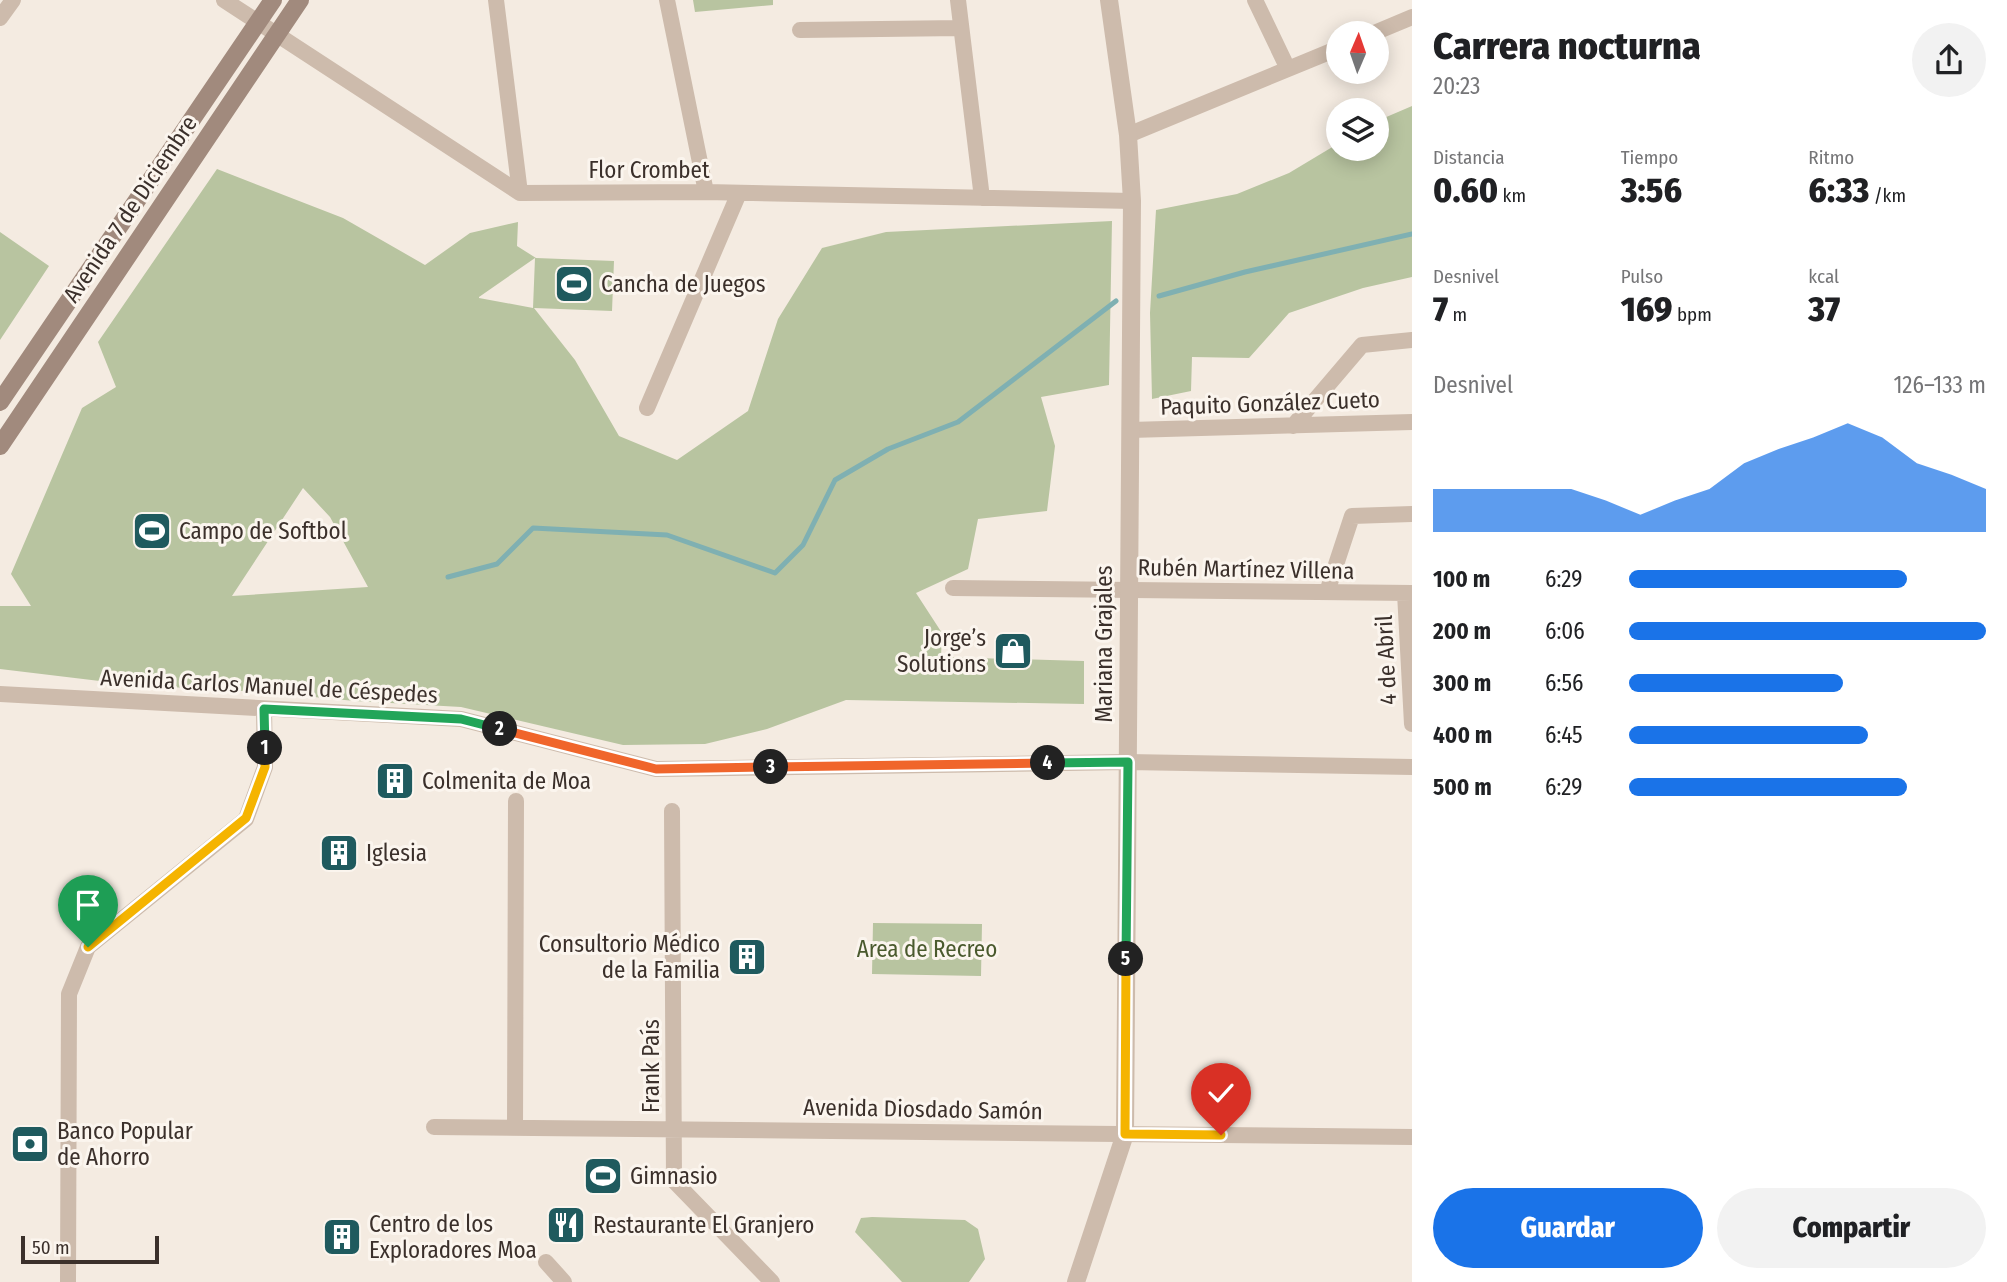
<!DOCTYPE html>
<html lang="es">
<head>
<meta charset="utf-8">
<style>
	:root { --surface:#fff; --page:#f2f2f2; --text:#202124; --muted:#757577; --accent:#1a73e8 }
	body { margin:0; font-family:"Fira Sans Condensed",sans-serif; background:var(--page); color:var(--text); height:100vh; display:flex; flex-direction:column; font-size:26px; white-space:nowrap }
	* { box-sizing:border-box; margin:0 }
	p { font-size:23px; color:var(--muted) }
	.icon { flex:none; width:38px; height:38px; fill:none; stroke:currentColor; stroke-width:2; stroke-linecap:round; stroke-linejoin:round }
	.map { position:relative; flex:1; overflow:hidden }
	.panel { display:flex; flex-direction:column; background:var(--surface); width:595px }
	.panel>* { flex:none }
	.needle { width:46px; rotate:2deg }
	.controls { position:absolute; left:1326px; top:21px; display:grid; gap:14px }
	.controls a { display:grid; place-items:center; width:63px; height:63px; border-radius:50%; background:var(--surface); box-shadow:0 4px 18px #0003; font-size:35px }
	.scale { position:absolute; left:21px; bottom:18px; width:138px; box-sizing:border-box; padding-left:7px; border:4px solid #3b302b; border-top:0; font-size:19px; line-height:24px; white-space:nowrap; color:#3b302b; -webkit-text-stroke:5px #fbf5ee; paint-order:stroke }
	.pin { position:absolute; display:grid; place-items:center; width:60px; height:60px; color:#fff; margin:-72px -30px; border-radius:50% 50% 50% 0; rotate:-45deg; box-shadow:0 0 7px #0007 }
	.pin .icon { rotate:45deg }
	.km { position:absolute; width:35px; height:35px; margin:-18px; border-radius:50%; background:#222; color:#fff; font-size:19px; line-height:35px; text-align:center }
	.round { display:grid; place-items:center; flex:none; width:74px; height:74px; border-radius:37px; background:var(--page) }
	.headline { display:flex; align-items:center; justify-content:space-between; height:119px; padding:0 21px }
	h1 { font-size:38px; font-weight:800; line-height:52px }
	.figures { display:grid; grid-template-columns:repeat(3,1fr); gap:10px; height:119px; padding:7px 21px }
	.figures div { display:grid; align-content:center }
	.figures b { font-size:35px; font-weight:800 }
	.figures small { font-size:19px; font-weight:400 }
	.figures p { font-size:19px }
	.chart { height:196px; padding:14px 21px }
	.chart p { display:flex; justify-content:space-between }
	.chart svg { width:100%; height:126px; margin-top:7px; fill:var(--accent); opacity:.7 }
	.action { display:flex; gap:14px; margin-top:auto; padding:14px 21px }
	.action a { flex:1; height:80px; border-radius:42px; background:var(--accent); color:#fff; font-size:28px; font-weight:800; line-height:80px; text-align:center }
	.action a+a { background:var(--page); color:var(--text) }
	ul { padding:0 21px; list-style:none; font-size:23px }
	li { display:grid; grid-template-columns:112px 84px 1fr; align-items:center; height:52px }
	li i { height:18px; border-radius:9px; background:var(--accent) }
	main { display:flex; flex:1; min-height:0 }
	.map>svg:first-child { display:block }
	.green { fill:#b8c4a0; fill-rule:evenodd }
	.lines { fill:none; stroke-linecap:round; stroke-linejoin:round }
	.stream { stroke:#7fb0b2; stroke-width:5 }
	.minor { stroke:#cdbbac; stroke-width:16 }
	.tertiary { stroke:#cdbbac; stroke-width:18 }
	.secondary { stroke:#a18a7d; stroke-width:18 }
	.split-1-casing { stroke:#fff; stroke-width:14 }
	.split-2-casing { stroke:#fff; stroke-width:14 }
	.split-3-casing { stroke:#fff; stroke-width:14 }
	.split-4-casing { stroke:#fff; stroke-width:14 }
	.split-5-casing { stroke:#fff; stroke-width:14 }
	.split-6-casing { stroke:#fff; stroke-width:14 }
	.split-1 { stroke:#f5b400; stroke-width:9 }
	.split-2 { stroke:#22a559; stroke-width:9 }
	.split-3 { stroke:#f0652b; stroke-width:9 }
	.split-4 { stroke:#f0652b; stroke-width:9 }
	.split-5 { stroke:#22a559; stroke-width:9 }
	.split-6 { stroke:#f5b400; stroke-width:9 }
	.labels { text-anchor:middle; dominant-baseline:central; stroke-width:6; stroke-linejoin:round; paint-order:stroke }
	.street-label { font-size:23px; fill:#3b302b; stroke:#fbf5ee }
	.poi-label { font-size:23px; fill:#3b302b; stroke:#fbf5ee; text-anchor:start }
	.park-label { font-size:23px; fill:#4a5a2e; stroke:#fbf5ee }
</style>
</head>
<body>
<main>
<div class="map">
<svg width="1412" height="1282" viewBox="0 0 1412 1282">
	<rect width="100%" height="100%" fill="#f4ebe1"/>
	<path class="green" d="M693,0h80v5l-78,7z
		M1412,106v171l-49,11 -74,25 -40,45 -57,-1 -1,34 -39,8 -2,-86 6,-103 81,-16 52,-21 50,-30v6h38v-28z
		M217,169l126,49 82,47 45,-32 48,-11 -1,24 19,12 78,3 -2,50 -78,-3 41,52 44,76 58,24 71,-49 30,-92 44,-71 64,-16 226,-11 -3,164 -68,12 14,49 -8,65 -69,8 -10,50 -52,24 26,40 -1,24 143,4v43l-238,-4 -79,29 -62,15 -82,1 -162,-38 -106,-6 -93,-9 -129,-7 -133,-16v-63h31l-20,-32 71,-166 34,-21 -18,-45zM535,258l-2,50 -54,-10v-1zM303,488l27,29 38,70 -136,9z
		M0,232l49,34 -49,74z
		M873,923l109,1 -1,52 -109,-2z
		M872,1217l93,3 13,9 7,30 -16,23h-67l-47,-50 6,-14z"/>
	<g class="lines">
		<path class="stream" d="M1159,296l86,-24 167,-38
			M448,577l49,-13 36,-36 134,7 108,38 28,-28 32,-65 53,-31 70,-27 158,-121"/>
		<path class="minor" d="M224,0l296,193 186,-1 426,9
			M496,0l24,193
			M667,0l39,192
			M958,0l24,198
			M1255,0l33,69
			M0,18l13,-18
			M800,30l161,-2
			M1374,33l38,-16
			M1128,135l211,-87
			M647,408l92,-215
			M1293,426l69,-81 50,-5
			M1130,430l282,-8
			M953,588l459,5
			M1327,592l25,-76 60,-2
			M1405,593l7,131
			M0,694l461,25 195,50 472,-7 284,5
			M672,811l2,370 98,101
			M434,1127l978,10
			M515,1128l1,-327
			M546,1262l18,20
			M68,1282l1,-288 19,-47 158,-128 19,-52 -1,-58"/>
		<path class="tertiary" d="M1076,1282l49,-148 7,-933 -4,-66 -19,-135"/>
		<path class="secondary" d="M0,402l273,-402
			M0,446l300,-446"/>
	</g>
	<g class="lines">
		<g class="split-1-casing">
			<path id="split-1" d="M88,947l158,-129 19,-51v-19"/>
		</g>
		<g class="split-2-casing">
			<path id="split-2" d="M265,748l-1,-39 197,10 39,10"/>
		</g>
		<g class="split-3-casing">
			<path id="split-3" d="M500,729l156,40 115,-2"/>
		</g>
		<g class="split-4-casing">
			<path id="split-4" d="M771,767l277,-4"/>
		</g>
		<g class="split-5-casing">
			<path id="split-5" d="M1048,763l80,-1 -2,197"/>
		</g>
		<g class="split-6-casing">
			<path id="split-6" d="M1126,959l-1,175 96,1"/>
		</g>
		<use href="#split-1" class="split-1"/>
		<use href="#split-2" class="split-2"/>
		<use href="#split-3" class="split-3"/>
		<use href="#split-4" class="split-4"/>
		<use href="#split-5" class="split-5"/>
		<use href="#split-6" class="split-6"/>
	</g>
	<defs>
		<g id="stadium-square" transform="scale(2.0125)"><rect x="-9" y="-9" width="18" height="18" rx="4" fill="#1f5a5e" stroke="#fbf5ee"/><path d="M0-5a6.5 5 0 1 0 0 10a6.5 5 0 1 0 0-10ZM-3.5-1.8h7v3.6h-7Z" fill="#fff"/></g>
		<g id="shop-square" transform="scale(2.0125)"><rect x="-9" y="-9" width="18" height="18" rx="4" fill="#1f5a5e" stroke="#fbf5ee"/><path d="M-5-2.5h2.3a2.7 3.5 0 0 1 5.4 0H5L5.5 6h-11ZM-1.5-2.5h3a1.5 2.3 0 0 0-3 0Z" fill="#fff"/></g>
		<g id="building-square" transform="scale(2.0125)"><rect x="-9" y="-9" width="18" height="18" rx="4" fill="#1f5a5e" stroke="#fbf5ee"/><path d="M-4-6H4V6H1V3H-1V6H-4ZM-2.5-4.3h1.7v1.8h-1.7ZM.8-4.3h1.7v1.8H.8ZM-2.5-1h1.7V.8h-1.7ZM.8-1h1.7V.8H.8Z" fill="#fff"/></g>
		<g id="bank-square" transform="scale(2.0125)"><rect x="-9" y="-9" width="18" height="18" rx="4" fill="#1f5a5e" stroke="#fbf5ee"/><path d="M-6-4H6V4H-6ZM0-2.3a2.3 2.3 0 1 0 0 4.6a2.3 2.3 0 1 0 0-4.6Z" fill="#fff"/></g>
		<g id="restaurant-square" transform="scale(2.0125)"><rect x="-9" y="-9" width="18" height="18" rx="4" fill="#1f5a5e" stroke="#fbf5ee"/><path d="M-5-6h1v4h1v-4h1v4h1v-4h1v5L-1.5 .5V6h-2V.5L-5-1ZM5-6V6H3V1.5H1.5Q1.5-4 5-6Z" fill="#fff"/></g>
	</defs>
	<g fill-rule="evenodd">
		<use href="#stadium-square" x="574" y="284"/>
		<use href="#stadium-square" x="152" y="531"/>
		<use href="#shop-square" x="1013" y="651"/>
		<use href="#building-square" x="395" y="781"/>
		<use href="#building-square" x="339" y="853"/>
		<use href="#building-square" x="747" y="957"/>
		<use href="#bank-square" x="30" y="1144"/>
		<use href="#stadium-square" x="603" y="1176"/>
		<use href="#restaurant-square" x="566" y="1225"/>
		<use href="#building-square" x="342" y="1237"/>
	</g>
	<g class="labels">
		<g class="street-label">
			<text x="649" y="170">Flor Crombet</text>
			<text transform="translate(130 209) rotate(-56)">Avenida 7 de Diciembre</text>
			<text transform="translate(1270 403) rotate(-2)">Paquito González Cueto</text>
			<text transform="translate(1246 569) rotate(1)">Rubén Martínez Villena</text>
			<text transform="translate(1104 644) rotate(-90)">Mariana Grajales</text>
			<text transform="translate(1386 660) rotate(-93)">4 de Abril</text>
			<text transform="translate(269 686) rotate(3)">Avenida Carlos Manuel de Céspedes</text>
			<text transform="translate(651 1066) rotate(-90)">Frank País</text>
			<text transform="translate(923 1109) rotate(1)">Avenida Diosdado Samón</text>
		</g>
		<g class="poi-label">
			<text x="601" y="284">Cancha de Juegos</text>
			<text x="179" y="531">Campo de Softbol</text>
			<text x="986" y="638" text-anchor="end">Jorge’s<tspan x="986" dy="26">Solutions</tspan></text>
			<text x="422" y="781">Colmenita de Moa</text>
			<text x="366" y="853">Iglesia</text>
			<text x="720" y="944" text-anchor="end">Consultorio Médico<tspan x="720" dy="26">de la Familia</tspan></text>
			<text x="57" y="1131">Banco Popular<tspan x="57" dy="26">de Ahorro</tspan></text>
			<text x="630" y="1176">Gimnasio</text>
			<text x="369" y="1224">Centro de los<tspan x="369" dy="26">Exploradores Moa</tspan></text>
			<text x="593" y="1225">Restaurante El Granjero</text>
		</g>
		<g class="park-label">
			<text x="927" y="949">Area de Recreo</text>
		</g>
	</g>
</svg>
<div class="controls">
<a><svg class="needle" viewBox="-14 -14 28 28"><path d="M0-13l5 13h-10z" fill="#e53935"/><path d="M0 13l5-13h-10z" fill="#757577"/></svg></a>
<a><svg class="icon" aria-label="layers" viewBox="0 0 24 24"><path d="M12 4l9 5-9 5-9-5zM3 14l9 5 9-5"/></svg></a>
</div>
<div class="scale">50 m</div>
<div class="pin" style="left:88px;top:947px;background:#1e9e55"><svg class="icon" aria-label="arrive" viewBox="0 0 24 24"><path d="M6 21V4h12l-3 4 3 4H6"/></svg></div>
<div class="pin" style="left:1221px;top:1135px;background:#d93025"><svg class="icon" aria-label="check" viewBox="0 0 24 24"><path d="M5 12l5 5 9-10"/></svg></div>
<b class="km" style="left:265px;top:748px">1</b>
<b class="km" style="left:500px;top:729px">2</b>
<b class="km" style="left:771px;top:767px">3</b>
<b class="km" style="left:1048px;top:763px">4</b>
<b class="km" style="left:1126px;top:959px">5</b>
</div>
<section class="panel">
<div class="headline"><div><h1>Carrera nocturna</h1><p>20:23</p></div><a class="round"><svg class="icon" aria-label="share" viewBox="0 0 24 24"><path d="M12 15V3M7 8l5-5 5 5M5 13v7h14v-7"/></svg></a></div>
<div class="figures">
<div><p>Distancia</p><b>0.60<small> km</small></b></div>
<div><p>Tiempo</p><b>3:56</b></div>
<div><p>Ritmo</p><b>6:33<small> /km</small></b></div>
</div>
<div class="figures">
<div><p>Desnivel</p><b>7<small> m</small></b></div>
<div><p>Pulso</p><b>169<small> bpm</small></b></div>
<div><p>kcal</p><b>37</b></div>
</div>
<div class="chart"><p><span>Desnivel</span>126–133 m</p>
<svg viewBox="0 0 160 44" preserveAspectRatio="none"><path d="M0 44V29L10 29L20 29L30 29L40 29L50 33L60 38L70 33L80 29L90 20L100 15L110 11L120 6L130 11L140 20L150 24L160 29V44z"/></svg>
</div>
<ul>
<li><b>100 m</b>6:29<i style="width:78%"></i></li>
<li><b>200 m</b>6:06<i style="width:100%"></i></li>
<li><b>300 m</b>6:56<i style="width:60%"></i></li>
<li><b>400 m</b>6:45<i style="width:67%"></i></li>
<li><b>500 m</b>6:29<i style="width:78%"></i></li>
</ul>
<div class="action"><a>Guardar</a><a>Compartir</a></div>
</section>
</main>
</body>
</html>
